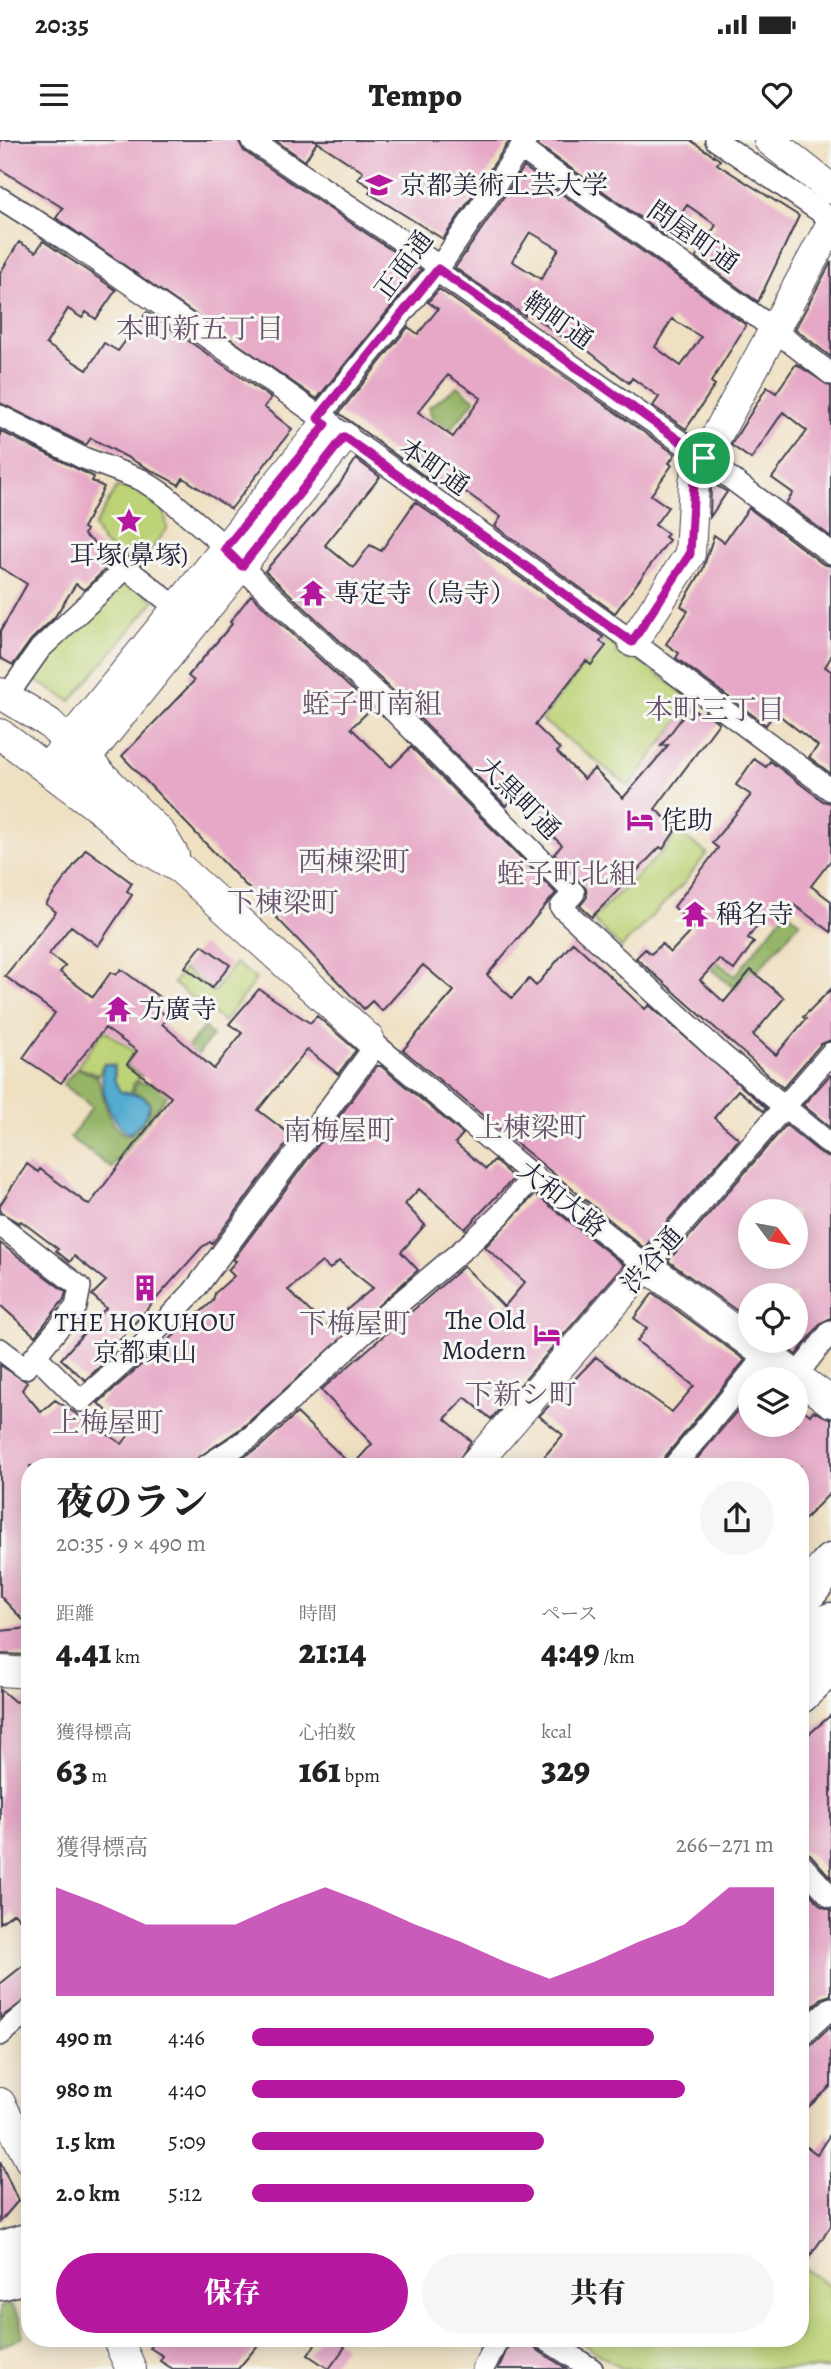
<!DOCTYPE html>
<html lang="ja">
<head>
<meta charset="utf-8">
<style>
	:root { --surface:#fff; --page:#f6f6f6; --text:#222; --muted:#767676; --accent:#b5179e }
	body { margin:0; font-family:Alegreya,"Noto Serif JP",serif; background:var(--page); color:var(--text); height:100vh; display:flex; flex-direction:column; font-size:26px; white-space:nowrap }
	* { box-sizing:border-box; margin:0 }
	p { font-size:23px; color:var(--muted) }
	.icon { flex:none; width:38px; height:38px; fill:none; stroke:currentColor; stroke-width:2; stroke-linecap:round; stroke-linejoin:round }
	.map { position:relative; flex:1; overflow:hidden }
	.details { position:absolute; left:21px; top:1318px; width:788px; height:889px; display:flex; flex-direction:column; background:var(--surface); border-radius:28px; box-shadow:0 4px 18px #0003 }
	.details>* { flex:none }
	.needle { width:46px; rotate:122deg }
	.controls { position:absolute; left:738px; top:1059px; display:grid; gap:14px }
	.controls a { display:grid; place-items:center; width:70px; height:70px; border-radius:50%; background:var(--surface); box-shadow:0 4px 18px #0003; font-size:35px }
	.pin { position:absolute; display:grid; place-items:center; width:60px; height:60px; color:#fff; margin:-30px; border:4px solid #fff; border-radius:50%; box-shadow:0 2px 7px #0007 }
	.round { display:grid; place-items:center; flex:none; width:74px; height:74px; border-radius:37px; background:var(--page) }
	.head { display:flex; align-items:center; justify-content:space-between; height:119px; padding:0 35px }
	h1 { font-size:38px; font-weight:800; line-height:52px }
	.figures { display:grid; grid-template-columns:repeat(3,1fr); gap:10px; height:119px; padding:7px 35px }
	.figures div { display:grid; align-content:center }
	.figures b { font-size:35px; font-weight:800 }
	.figures small { font-size:19px; font-weight:400 }
	.figures p { font-size:19px }
	.chart { height:196px; padding:14px 35px }
	.chart p { display:flex; justify-content:space-between }
	.chart svg { width:100%; height:126px; margin-top:7px; fill:var(--accent); opacity:.7 }
	.action { display:flex; gap:14px; margin-top:auto; padding:14px 35px }
	.action a { flex:1; height:80px; border-radius:42px; background:var(--accent); color:#fff; font-size:28px; font-weight:800; line-height:80px; text-align:center }
	.action a+a { background:var(--page); color:var(--text) }
	ul { padding:0 35px; list-style:none; font-size:23px }
	li { display:grid; grid-template-columns:112px 84px 1fr; align-items:center; height:52px }
	li i { height:18px; border-radius:9px; background:var(--accent) }
	.status { display:flex; justify-content:space-between; align-items:center; height:49px; padding:0 35px; background:var(--surface); direction:ltr }
	.status svg { height:19px; fill:currentColor }
	header { display:flex; justify-content:space-between; align-items:center; height:91px; padding:0 35px; background:var(--surface); font-size:32px; font-weight:800 }
	.map>svg:first-child { display:block }
	.green { fill:#bdd377; stroke:#707a59; stroke-width:2 }
	.forest { fill:#96b568; stroke:#5c6c52; stroke-width:2 }
	.water { fill:#53abd0; stroke:#3a6686; stroke-width:2 }
	.building { fill:#e6a8c6; fill-rule:evenodd }
	.lines { fill:none; stroke-linecap:round; stroke-linejoin:round }
	.street-casing { stroke:#413e4f; stroke-width:24 }
	.secondary-casing { stroke:#413e4f; stroke-width:32 }
	.highway-casing { stroke:#413e4f; stroke-width:41 }
	.street { stroke:#fff; stroke-width:21 }
	.secondary { stroke:#fff; stroke-width:30 }
	.highway { stroke:#fff; stroke-width:38 }
	.route-casing { stroke:#fff; stroke-width:14 }
	.route { stroke:#b5179e; stroke-width:9 }
	.labels { text-anchor:middle; dominant-baseline:central; stroke-width:6; stroke-linejoin:round; paint-order:stroke }
	.poi-label { font-size:26px; fill:#22223b; stroke:#f6f6f2; text-anchor:start }
	.street-label { font-size:26px; fill:#22223b; stroke:#f6f6f2 }
	.neighbourhood-label { font-size:28px; fill:#67516c; stroke:#f6f6f2 }
</style>
</head>
<body>
<div class="status"><b>20:35</b><svg viewBox="0 0 49 12"><path d="M0 12V9h3v3zM5 12V6h3v6zM10 12V3h3v9zM15 12V0h3v12zM26 1h20v11H26zM47 4h2v5h-2z"/></svg></div>
<header><svg class="icon" aria-label="menu" viewBox="0 0 24 24"><path d="M4 6h16M4 12h16M4 18h16"/></svg>Tempo<svg class="icon" aria-label="heart" viewBox="0 0 24 24"><path d="M12 20l-8-8c-3-5 5-10 8-4 3-6 11-1 8 4z"/></svg></header>
<div class="map">
<svg width="831" height="2229" viewBox="0 0 831 2229">
	<rect width="100%" height="100%" fill="#f6f6f2"/>
	<filter id="ink" filterUnits="userSpaceOnUse"><feTurbulence type="fractalNoise" baseFrequency=".0143" numOctaves="2"/><feDisplacementMap in="SourceGraphic" scale="14" xChannelSelector="R" yChannelSelector="G"/><feConvolveMatrix kernelMatrix="1 2 1 2 8 2 1 2 1" color-interpolation-filters="sRGB"/></filter>
	<filter id="wash" filterUnits="userSpaceOnUse"><feTurbulence type="fractalNoise" baseFrequency=".00686" numOctaves="4" result="noise"/><feDisplacementMap in="SourceGraphic" scale="28" xChannelSelector="R" yChannelSelector="G"/><feGaussianBlur stdDeviation="1.57" result="paint"/><feColorMatrix in="noise" values="0 0 0 0 0 0 0 0 0 0 0 0 0 0 0 0 0 1.4 0 .05"/><feComposite in="paint" operator="in"/></filter>
	<g filter="url(#wash)">
		<rect width="100%" height="100%" fill="#efe0c2"/>
		<path class="green" d="M117,347l21,2 26,16 3,24 -21,27 -18,4 -25,-17 -9,-16z
			M126,440l29,20 -84,101 -42,-24 9,-14z
			M604,498l14,10 -2,4 14,9 3,-4 61,43 -65,86 -87,-66z
			M677,692l30,21 -23,30 -63,65 -29,-29 72,-69z
			M235,823l21,16 -32,43 -51,-39 11,-14 30,23z
			M104,890l30,22 -8,13 16,11 -9,8 -2,10 -11,-3 -5,-10v-16l-12,-2 -4,12 -22,-8z
			M800,2125l31,23v81h-208l-40,-25 4,-6h213z"/>
		<path class="forest" d="M458,246l17,14 -24,29 -19,-11 -3,-11z
			M786,771l14,11 -61,70 -32,-26 5,-8 23,18z
			M204,887l8,9 -100,132 -42,-30 22,-31 -29,-23 14,-16 20,8c8,19 10,57 33,59l20,-25c1,-13 -7,-16 -18,-17l5,-11 20,2z
			M10,2164l10,15 3,18 -23,10v-40z"/>
		<path class="water" d="M104,924l10,2v14l6,12 22,4 7,7c0,13 -10,23 -19,30 -18,-4 -34,-53 -26,-69z"/>
		<g id="blocks">
			<path class="building" d="M0,0h238l6,11 177,119 -104,129 -261,-181 7,-10 -63,-39z
				M275,0h235l-67,99 -74,-46 3,-5 -14,-9 5,-7 -46,-30 -12,19z
				M539,0h151l30,20 -3,4 82,52 -41,86 -62,-45 20,-32 -29,-20 -21,31 -128,-91z
				M524,27l222,158 -35,57 4,3 -29,44 -33,-23 6,-9 -27,-19 -3,5 -57,-45 -2,4 -43,-30 -2,4 -70,-48zM530,92l29,17 -18,30 -29,-18zM672,179l29,18 -20,29 -26,-19z
				M43,101l73,49 -20,29 -10,-7 -4,6 -14,-9 -22,35 41,26 17,-27 14,8 29,-39 124,86 -7,9 28,22 -61,80 -48,-31 -4,7 -88,-47 -5,7 -86,-42v-130l19,-31 17,10z
				M831,122v95l-36,-28z
				M439,149l236,165 -6,9 3,2 -21,30 17,12 -13,18 13,9 -3,3 4,3 -54,73 -120,-87 6,-9 -55,-39 -7,9 -100,-74 69,-86 10,7 20,-25 -10,-7zM448,235l33,23 -28,39 -35,-25z
				M796,224l35,23v150l-45,-34 7,-10 -21,-15 35,-47 -24,-19 -32,47 -20,-14 36,-58 9,6z
				M0,291l94,46 -2,4 12,6 -21,41 3,2 -2,5 32,24 -32,31 -8,-6 -22,34 -23,22 -18,25 -13,-7v-26l27,-48 -27,-17z
				M356,319l24,18 -55,68 28,23 17,-23 11,6 34,-49 188,135 -3,4 6,5 -15,19 -5,-4 -51,64 25,24 -3,3 27,27 10,-10 29,29 40,-46 5,-7 -7,1 29,-39 12,9 3,-4 14,11 -64,86 22,19 -14,21 -3,-2 -68,70 -12,-11 7,-9 -1,-8 -32,-35 8,-9 -22,-21 7,-7 -26,-26 -15,15 -119,-121 -122,-114 74,-86z
				M712,343l15,9 -17,25 1,-32z
				M749,368l74,56 8,2v91l-6,10 6,4v103l-22,-17 9,-11 -43,-34 -9,13 -90,-67 3,-5 -13,-9 22,-33 -7,-5 22,-37 11,-34 10,7z
				M251,455l121,113 -21,20 40,39 20,-20 145,146 -69,82 25,23 17,-19 7,7 37,-44 72,67 4,-4 117,103 -3,3 -25,-21 -24,28 25,21 -95,109 -241,-198 51,-59 -31,-26 -41,46 -10,-10 -8,8 -242,-253 72,-75 -6,-5 44,-52 -2,-2z
				M754,619l12,8 4,-6 53,40 8,2v57l-20,26 20,15v31l-41,-30 -13,16 -9,-7 -20,27 6,4 -20,28 -15,-11 -19,21 24,22 27,-32 33,28 -31,37 23,20 30,-36 -3,-2 28,-28v51l-10,4 -38,44 -147,-130 9,-9 6,5 11,-10 8,9 23,-24 -1,-5 -18,-17 44,-59 -6,-5 39,-48 -15,-10z
				M86,709l46,34 -5,8 5,4 -34,51 -27,-20 -22,28 16,12 -5,6 33,25 18,-25 5,3 5,-6 38,28 -6,9 15,11 -6,7 52,45 28,-36 -13,-9 30,-35 51,34 7,-7 39,34 -18,24 -30,-24 -3,2 -47,58 34,26 -80,108 -2,-2 -8,5 -84,95 5,4 -38,34 -24,-21 45,-51 -14,-13 14,-14 -32,-25 -4,6 -14,-11 2,-2 -37,-28 -2,2 -19,-11v-7l27,-41 11,8 2,-3 49,36 82,-108 -44,-33 10,-13 -32,-23 -44,55 -38,-25 32,-45 -50,-37 51,-64 -10,-8z
				M202,805l28,20 -18,23 -27,-21z
				M377,926h4l82,68 -8,9 31,26 8,-9 20,18 -49,51 -46,-40 -14,15 20,21 -24,27 17,18 -175,157 -57,39h-156v161l-30,-31v-231l27,17 -5,8 19,22 14,-12 67,44 9,-12 -33,-29 115,-102 2,-8 19,-17 -6,-6 8,-9 -3,-1zM339,1121l34,27 -47,39 -38,-37 34,-28 8,7z
				M830,935l1,1v52l-28,-23z
				M786,985l37,30 8,3v160l-10,5 -25,32 -19,-15h19v-45h-45v26l-83,-60zM751,1071h45v45h-45z
				M535,1054l89,71 -133,154 -26,-22 -20,22 26,22 -16,25h-103l20,-22 -51,-54 143,-124 40,41 21,-25 -40,-35z
				M0,1103l66,49 -2,7 -29,37 -35,-31z
				M653,1153l92,67 -81,98 -3,8h-125l27,-31 -24,-19 57,-59 76,55 22,-26 -57,-45 10,-13 -13,-10z
				M751,1254v30h45v-20l14,11 3,-4 18,8v73l-31,32v-58h-109z
				M297,1273l55,53h-123l31,-19z
				M30,1488v27l-30,-1v-23z
				M0,1549l15,13 15,-4v233l-16,-18 -14,10z
				M831,1575v163l-21,-24 -10,-4v-108z
				M800,1742l21,24 10,4v85l-9,3 -22,21z
				M30,1820v37l-30,21v-34z
				M831,1886v60l-31,29v-66l9,-3z
				M831,1993v93l-31,44v-112l7,-11 10,7z
				M0,2021l18,40 -18,21z
				M156,2198h108l-26,31h-65l-13,-8 3,-5 -13,-8z
				M320,2198h13l12,9 -16,22 -21,-14z
				M512,2198h18l6,11 31,20h-69z"/>
		</g>
	</g>
	<g filter="url(#ink)">
		<use href="#blocks" fill-opacity="0" stroke="#413e4f" stroke-width="2"/>
		<g class="lines">
			<g class="street-casing">
				<path id="street" d="M251,0l179,120 14,16 243,170 144,107
					M716,0l115,79
					M520,8l240,171 71,55
					M0,58l74,47 175,121 384,276 198,148
					M0,276l81,41 61,23 24,16 50,43 41,43 121,113 196,198 -13,14 160,147 110,91
					M318,278l120,-149 88,-129
					M7,556l33,-47 86,-81 51,40
					M369,899l164,137 113,90 185,-213
					M0,1085l80,62 -4,20 -51,61 -25,-19
					M36,1216l45,45 59,-53 53,-56 183,-247
					M796,1236l35,-45
					M206,1326l45,-29 114,-105 102,-86 33,-31 33,-39
					M674,1326l92,-111
					M800,1723l31,34
					M0,1895l30,-25
					M800,1896l31,-28
					M543,2198l49,31
					M483,2229l16,-31"/>
			</g>
			<g class="secondary-casing">
				<path id="secondary" d="M769,0l62,49
					M633,502l57,-88 4,-72 4,-12 133,-245
					M0,553l49,30 112,111 13,22
					M0,594l100,75 47,40 34,20 188,170
					M47,629l279,-345
					M66,643l278,-346
					M473,1326l173,-200 185,136
					M0,1531l30,2
					M0,1963l30,57
					M117,2198l14,31"/>
			</g>
			<g class="highway-casing">
				<path id="highway" d="M800,1461l31,-38
					M800,1510l31,-28
					M800,1554l31,-30
					M0,2111l30,-9
					M0,2141l30,-8"/>
			</g>
			<use href="#street" class="street"/>
			<use href="#secondary" class="secondary"/>
			<use href="#highway" class="highway"/>
		</g>
	</g>
	<g class="lines" filter="url(#ink)">
		<g class="route-casing">
			<path id="route" d="M438,129l266,189 -10,24 -4,72 -58,88 -288,-205 -102,129 -17,-17 101,-125 -8,-6z"/>
		</g>
		<use href="#route" class="route"/>
	</g>
	<defs>
		<g id="university-bare" transform="scale(2.1)"><path d="M0-5L7-2L0 1L-7-2ZM-4 1L0 2.5L4 1V4Q0 6-4 4Z" fill="#b5179e" stroke="#f6f6f2" stroke-width="2.5" paint-order="stroke"/></g>
		<g id="sight-bare" transform="scale(2.1)"><path d="M0-6L1.8-2.2L6-1.7L2.9 1.2L3.7 5.4L0 3.3L-3.7 5.4L-2.9 1.2L-6-1.7L-1.8-2.2Z" fill="#b5179e" stroke="#f6f6f2" stroke-width="2.5" paint-order="stroke"/></g>
		<g id="temple-bare" transform="scale(2.1)"><path d="M0-6L5-2H3V0L6.5 2.5H4V6H1.5V3h-3V6H-4V2.5H-6.5L-3 0V-2H-5Z" fill="#b5179e" stroke="#f6f6f2" stroke-width="2.5" paint-order="stroke"/></g>
		<g id="hotel-bare" transform="scale(2.1)"><path d="M-6-4.5h1.5V1H6V5H4.5V3h-9V5H-6ZM-4 0a1.8 1.8 0 1 1 3.6 0ZM.5 0V-2.5h3Q6-2.5 6 0Z" fill="#b5179e" stroke="#f6f6f2" stroke-width="2.5" paint-order="stroke"/></g>
		<g id="building-bare" transform="scale(2.1)"><path d="M-4-6H4V6H1V3H-1V6H-4ZM-2.5-4.3h1.7v1.8h-1.7ZM.8-4.3h1.7v1.8H.8ZM-2.5-1h1.7V.8h-1.7ZM.8-1h1.7V.8H.8Z" fill="#b5179e" stroke="#f6f6f2" stroke-width="2.5" paint-order="stroke"/></g>
	</defs>
	<g fill-rule="evenodd">
		<use href="#university-bare" x="379" y="45"/>
		<use href="#sight-bare" x="129" y="381"/>
		<use href="#temple-bare" x="313" y="453"/>
		<use href="#hotel-bare" x="640" y="680"/>
		<use href="#temple-bare" x="695" y="774"/>
		<use href="#temple-bare" x="118" y="869"/>
		<use href="#building-bare" x="145" y="1148"/>
		<use href="#hotel-bare" x="547" y="1195"/>
	</g>
	<g class="labels">
		<g class="poi-label">
			<text x="400" y="45">京都美術工芸大学</text>
			<text x="129" y="415" text-anchor="middle">耳塚(鼻塚)</text>
			<text x="334" y="453">専定寺（烏寺）</text>
			<text x="661" y="680">侘助</text>
			<text x="716" y="774">稱名寺</text>
			<text x="139" y="869">方廣寺</text>
			<text x="526" y="1180" text-anchor="end">The Old<tspan x="526" dy="30">Modern</tspan></text>
			<text x="145" y="1182" text-anchor="middle">THE HOKUHOU<tspan x="145" dy="30">京都東山</tspan></text>
		</g>
		<g class="street-label">
			<text transform="translate(693 97) rotate(35)">問屋町通</text>
			<text transform="translate(404 125) rotate(-53)">正面通</text>
			<text transform="translate(558 181) rotate(35)">鞘町通</text>
			<text transform="translate(434 327) rotate(35)">本町通</text>
			<text transform="translate(519 658) rotate(45)">大黒町通</text>
			<text transform="translate(562 1059) rotate(39)">大和大路</text>
			<text transform="translate(652 1120) rotate(-49)">渋谷通</text>
		</g>
		<g class="neighbourhood-label">
			<text x="200" y="189">本町新五丁目</text>
			<text x="372" y="564">蛭子町南組</text>
			<text x="715" y="570">本町三丁目</text>
			<text x="354" y="722">西棟梁町</text>
			<text x="567" y="734">蛭子町北組</text>
			<text x="283" y="763">下棟梁町</text>
			<text x="531" y="988">上棟梁町</text>
			<text x="339" y="991">南梅屋町</text>
			<text x="355" y="1184">下梅屋町</text>
			<text x="521" y="1255">下新シ町</text>
			<text x="108" y="1283">上梅屋町</text>
		</g>
	</g>
</svg>
<div class="controls">
<a><svg class="needle" viewBox="-14 -14 28 28"><path d="M0-13l5 13h-10z" fill="#e53935"/><path d="M0 13l5-13h-10z" fill="#767676"/></svg></a>
<a><svg class="icon" aria-label="locate" viewBox="0 0 24 24"><circle cx="12" cy="12" r="6"/><path d="M12 2v4M12 18v4M2 12h4M18 12h4"/></svg></a>
<a><svg class="icon" aria-label="layers" viewBox="0 0 24 24"><path d="M12 4l9 5-9 5-9-5zM3 14l9 5 9-5"/></svg></a>
</div>
<div class="pin" style="left:704px;top:318px;background:#1e9e55"><svg class="icon" aria-label="arrive" viewBox="0 0 24 24"><path d="M6 21V4h12l-3 4 3 4H6"/></svg></div>
<section class="details">
<div class="head"><div><h1>夜のラン</h1><p>20:35 · 9 × 490 m</p></div><a class="round"><svg class="icon" aria-label="share" viewBox="0 0 24 24"><path d="M12 15V3M7 8l5-5 5 5M5 13v7h14v-7"/></svg></a></div>
<div class="figures">
<div><p>距離</p><b>4.41<small> km</small></b></div>
<div><p>時間</p><b>21:14</b></div>
<div><p>ペース</p><b>4:49<small> /km</small></b></div>
</div>
<div class="figures">
<div><p>獲得標高</p><b>63<small> m</small></b></div>
<div><p>心拍数</p><b>161<small> bpm</small></b></div>
<div><p>kcal</p><b>329</b></div>
</div>
<div class="chart"><p><span>獲得標高</span>266–271 m</p>
<svg viewBox="0 0 160 44" preserveAspectRatio="none"><path d="M0 44V6L10 12L20 19L30 19L40 19L50 12L60 6L70 12L80 19L90 25L100 32L110 38L120 32L130 25L140 19L150 6L160 6V44z"/></svg>
</div>
<ul>
<li><b>490 m</b>4:46<i style="width:77%"></i></li>
<li><b>980 m</b>4:40<i style="width:83%"></i></li>
<li><b>1.5 km</b>5:09<i style="width:56%"></i></li>
<li><b>2.0 km</b>5:12<i style="width:54%"></i></li>
</ul>
<div class="action"><a>保存</a><a>共有</a></div>
</section>
</div>
</body>
</html>
